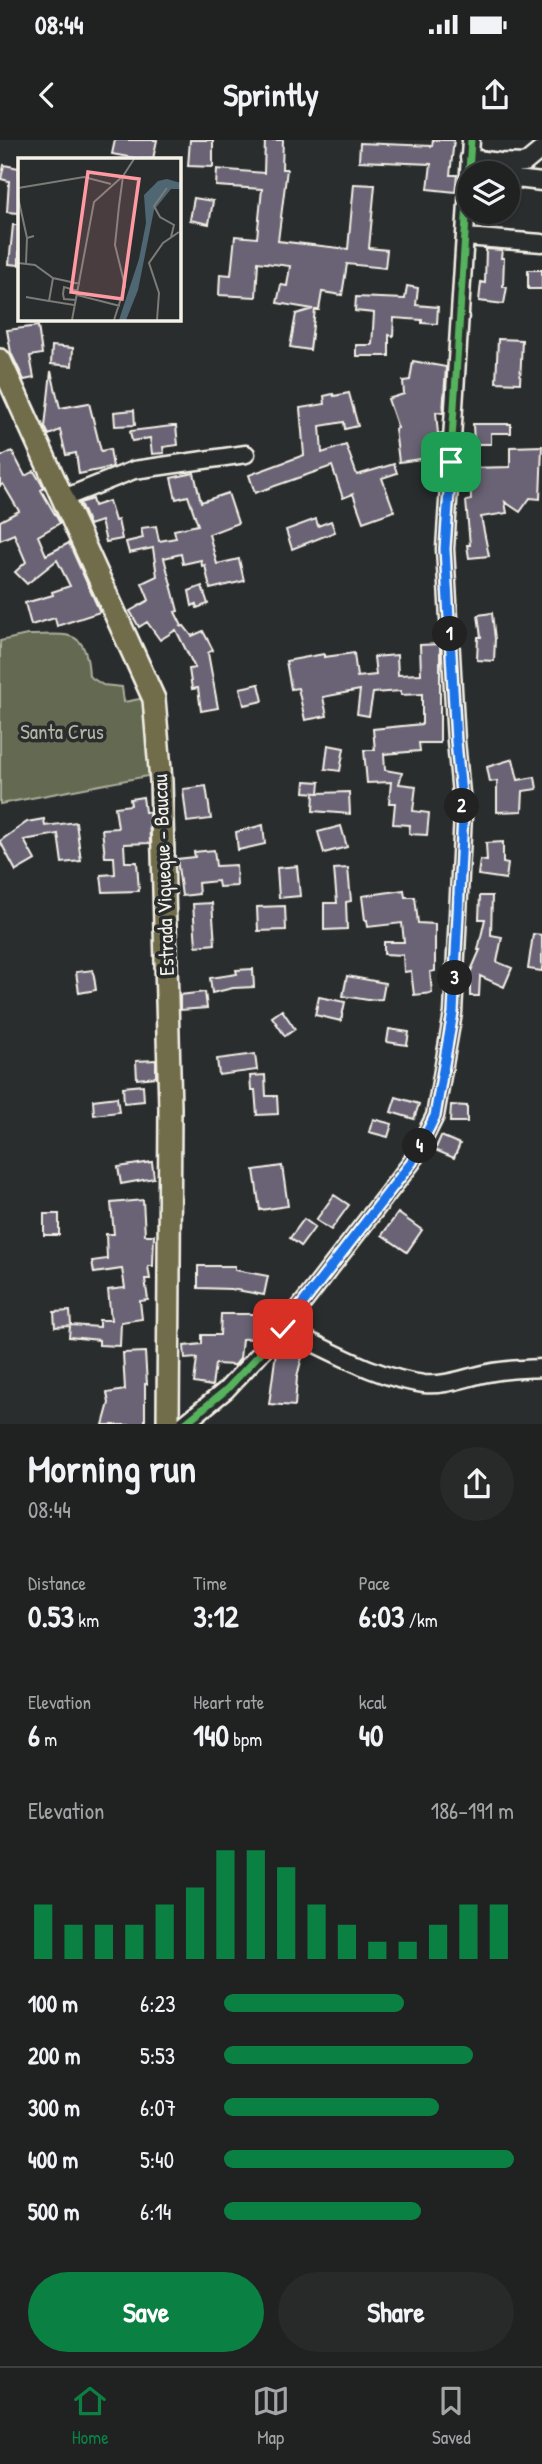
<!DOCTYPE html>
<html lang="en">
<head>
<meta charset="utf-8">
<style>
	:root { --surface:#202222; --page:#282a2a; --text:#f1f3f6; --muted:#a2a4a5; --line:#3d3f40; --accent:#0b8043 }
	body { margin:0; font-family:"Patrick Hand",sans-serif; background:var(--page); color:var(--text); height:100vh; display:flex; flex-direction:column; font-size:26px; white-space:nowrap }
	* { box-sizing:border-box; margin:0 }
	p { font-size:23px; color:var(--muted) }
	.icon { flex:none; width:38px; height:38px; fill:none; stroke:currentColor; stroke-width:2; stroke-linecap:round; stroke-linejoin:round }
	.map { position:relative; height:1284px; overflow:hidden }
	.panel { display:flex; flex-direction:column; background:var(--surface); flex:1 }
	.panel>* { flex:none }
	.controls { position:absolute; left:457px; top:21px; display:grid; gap:14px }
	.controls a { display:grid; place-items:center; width:63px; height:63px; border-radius:50%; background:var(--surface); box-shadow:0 2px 5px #0004,0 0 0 2px var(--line); font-size:35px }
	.pin { position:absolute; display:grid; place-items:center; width:60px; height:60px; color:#fff; margin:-30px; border-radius:14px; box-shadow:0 4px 10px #0006 }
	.km { position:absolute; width:35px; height:35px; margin:-18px; border-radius:50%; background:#222; color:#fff; font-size:19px; line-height:35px; text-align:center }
	.round { display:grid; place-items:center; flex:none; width:74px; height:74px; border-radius:37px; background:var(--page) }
	.head { display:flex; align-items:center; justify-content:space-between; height:119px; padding:0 28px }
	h1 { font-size:38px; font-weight:700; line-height:52px }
	.figures { display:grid; grid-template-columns:repeat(3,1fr); gap:10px; height:119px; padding:7px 28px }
	.figures div { display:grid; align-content:center }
	.figures b { font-size:30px; font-weight:700 }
	.figures small { font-size:19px; font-weight:400 }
	.figures p { font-size:19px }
	.chart { height:196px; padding:14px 28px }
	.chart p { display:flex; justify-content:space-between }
	.chart svg { width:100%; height:126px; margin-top:7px; stroke:var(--accent); stroke-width:6 }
	.button { display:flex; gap:14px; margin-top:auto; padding:14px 28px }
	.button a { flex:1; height:80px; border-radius:42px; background:var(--accent); color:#fff; font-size:28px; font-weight:700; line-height:80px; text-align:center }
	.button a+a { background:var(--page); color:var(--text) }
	ul { padding:0 28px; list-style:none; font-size:23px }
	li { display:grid; grid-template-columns:112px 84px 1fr; align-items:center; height:52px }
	li i { height:18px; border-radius:9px; background:var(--accent) }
	.status { display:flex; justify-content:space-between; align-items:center; height:49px; padding:0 35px; background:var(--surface); direction:ltr }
	.status svg { height:19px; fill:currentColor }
	header { display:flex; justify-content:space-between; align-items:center; height:91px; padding:0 28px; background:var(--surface); font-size:32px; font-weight:700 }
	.tab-bar { display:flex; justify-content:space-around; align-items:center; height:98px; border-top:2px solid var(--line); background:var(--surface); font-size:19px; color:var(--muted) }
	.tab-bar a { display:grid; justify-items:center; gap:4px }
	.tab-bar .on { color:var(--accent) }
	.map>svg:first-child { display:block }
	.green { fill:#646b51; stroke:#acae9c; stroke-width:2 }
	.building { fill:#6b6374; stroke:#f4f1e8; stroke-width:2 }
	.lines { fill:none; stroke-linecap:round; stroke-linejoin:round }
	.minor-casing { stroke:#f4f1e8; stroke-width:21 }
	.major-casing { stroke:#f4f1e8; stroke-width:26 }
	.minor { stroke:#2a2d2e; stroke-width:16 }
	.major { stroke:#716d4b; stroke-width:21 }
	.cycleway-casing { stroke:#2a2d2e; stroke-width:11 }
	.cycleway { stroke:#56b35d; stroke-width:7 }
	.route-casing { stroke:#fff; stroke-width:14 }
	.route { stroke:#1a73e8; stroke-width:9 }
	.labels { text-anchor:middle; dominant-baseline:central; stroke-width:7; stroke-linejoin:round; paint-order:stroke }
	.park-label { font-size:21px; fill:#b3b5a4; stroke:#2a2d2e }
	.street-label { font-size:21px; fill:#f4f1e8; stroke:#2a2d2e }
	.inset-road { fill:none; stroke:#7b7b78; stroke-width:2 }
	.view { fill:#ff9aa2; fill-opacity:0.15; stroke:#ff9aa2; stroke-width:3.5 }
	.inset-edge { fill:none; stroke:#f4f1e8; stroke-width:3.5 }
</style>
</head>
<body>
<div class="status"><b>08:44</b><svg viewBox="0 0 49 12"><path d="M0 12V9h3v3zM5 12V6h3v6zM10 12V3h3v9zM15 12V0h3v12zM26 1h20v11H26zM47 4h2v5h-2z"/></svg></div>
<header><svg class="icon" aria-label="back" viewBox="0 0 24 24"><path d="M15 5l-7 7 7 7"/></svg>Sprintly<svg class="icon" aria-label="share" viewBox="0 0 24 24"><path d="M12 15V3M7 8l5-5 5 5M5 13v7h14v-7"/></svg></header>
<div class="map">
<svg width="542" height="1285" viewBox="0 0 542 1285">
	<rect width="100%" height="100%" fill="#2a2d2e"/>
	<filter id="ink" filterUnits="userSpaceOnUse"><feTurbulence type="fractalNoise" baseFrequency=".0143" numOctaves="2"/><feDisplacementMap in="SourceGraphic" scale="14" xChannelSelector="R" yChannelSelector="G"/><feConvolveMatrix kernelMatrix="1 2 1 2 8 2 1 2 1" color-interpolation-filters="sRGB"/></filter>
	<g filter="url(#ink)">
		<path class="green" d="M27,495c41,0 60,-8 62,41l14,9 19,2 2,15 21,-4 8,77 -153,29v-163z"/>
		<path class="building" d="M115,0h42l-4,19h-14l-27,-5z
			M190,0h23v27l-25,-1z
			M265,0h18l-1,29h5l-9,72 70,8 6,-65 21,1 -6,63 18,2 -2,18 -38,-4 -5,31 -20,-3 -3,18h-4l-5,40 -20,-3 6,-33 17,-5 -36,-6 4,-18 6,1 3,-20 -32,-4 -2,35 -37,-2 1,-21 11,1 4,-39 22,2 5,-49 -46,-3 1,-17 47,4z
			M433,0h21l-4,35h7l-2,17 -27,-3 3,-25 -72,-3 1,-18 72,3z
			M4,25l15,3v45l-12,-1 2,-31 -8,-2z
			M194,58l19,3 -4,23 -19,-4z
			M13,85h6v40l-10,-1z
			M486,109l16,1 -1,8h3l-1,29h4l-3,17 -25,-3 2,-19 4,1z
			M528,130h14v19h-14z
			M407,146l11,2 -2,17 22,2 -1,17 -15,-1v-3l-28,-2 -1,18 -4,-1v21h-33v-11h16l2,-32 -19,-2 1,-14 49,2z
			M38,186l4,28 -12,2 4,22 -10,2 -13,-27 -4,-23z
			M498,199l24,1 -2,43 -24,-1z
			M52,206l21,2 -1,18 -21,-2z
			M413,221l33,6 -3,46 -7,-1 2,22 4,-1 -2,31 -6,3h-13v-8l-22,3 -4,-33 3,-1 -10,-29 16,-5 -1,-13 7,-1z
			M51,231l9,37 29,-5 12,48 9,-2 3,18 -34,7 -3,-21 -10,2 -6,-25 -11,5 -4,-8z
			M349,253l9,33 -13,3 -1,-7 -24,4 2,27 24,-8 11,30 37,-11 3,9 -15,5 12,33 -31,11 -10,-28 -10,4 -11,-32 -77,27 -6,-18 55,-20 -4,-47 25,-4 -1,-8 9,-2 1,2z
			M134,270l1,15 -20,1 -1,-14z
			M473,284h38v9h-20v11h-17z
			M172,286h4l2,19 -15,2 1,6 -12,1 -2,-16 -18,3 -2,-10z
			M542,306l-2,53 -10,-1 -10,14 -15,-10 2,11 -26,4 8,39 -20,2 -2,-13h3l-4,-44 5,-1 -1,-32 40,-1v-20z
			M12,311l13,25 9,-5 10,17 -3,2 19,33 -22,13 8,19 23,-12 31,69 -43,14 -2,-8 -24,7 -6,-22 28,-8 -1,-3 18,-6 -13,-26 -30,24 -12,-12 11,-10 -12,-28 -14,6v-19l19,-10 -16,-27 -3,2v-29z
			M194,333l7,29 27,-9 10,30 -29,11 8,30 22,-5 5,22 -34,8 -5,-24 -3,1 -1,-6 -18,4 -2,-10 -17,4 14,53 -3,1 7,14 -2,1 4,-1 8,10 11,-5 10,19 -5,3 10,55 -17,3 -3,-23 -6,1 -3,-20 6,-1 -19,-38 -16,10 -13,-18 -8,5 -9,-16 19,-11 -7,-17 15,-7 -4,-28 -24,5 -3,-11 17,-4 -2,-10 15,-2 3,15 17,-3 -2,-8 24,-5 -10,-29 -12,3 -5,-21z
			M92,359l2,7 15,-5 6,20 3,-1 4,19 -16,3 -5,-21 -12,4 -9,-22z
			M316,379l2,7 13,-5 4,11 -43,17 -6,-19z
			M202,446l6,18 -11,4 -1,-4 -4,2 -3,-15z
			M492,473l3,26 -1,22 -17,-1 1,-23h3l-3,-22z
			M440,504v99h-21l1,8 -36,3 1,16 17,3 -3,11 17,2 -3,25 16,2 -2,22 -18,-1 1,-9 -17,-1 2,-21h-6l2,-21 -24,1 -3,-33h11l-2,-21 49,-5v-30l-21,1v-4l-28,2 -4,23 -12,-2 3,-24 -37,7 4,19 -22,4 -7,-32 -7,1 -5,-28 38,-7v3l30,-4 3,24 19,-2 -2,-18 23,-2 1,20 23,-1 -1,-29z
			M259,544l4,17 -19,4 -4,-17z
			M328,605l16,3 -4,23 -15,-2z
			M513,619l5,21 17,-3 2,12 -14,2 -1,20 -25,1v-31l-7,1 -3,-15z
			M305,641l15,1 -1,11 30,-1 1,22 -37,-3 1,-18h4l-14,-1z
			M206,646l5,33 -24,3 -4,-33z
			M143,657l2,15h4l1,31 -26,1 1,18h12l2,29 -36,1 -2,-17 14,-1 -1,-17h-9l-3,-28 16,-1 -3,-21 16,-2 -1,-6z
			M44,679l1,7 31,-4 5,39 -19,2 -4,-29 -34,6 11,20 -19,11 -16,-30 27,-19z
			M263,685l2,19 -27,6 -2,-18z
			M341,686l6,21 -23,6 -6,-21z
			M503,702v21l5,1 -2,15 -28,-4 2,-15 7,1 -1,-18z
			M214,710l2,16 20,-1 1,21 -18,1 -1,-6 -20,2 1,11 -17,2 -5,-37 18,-2 -1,-5z
			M297,726l3,30 -21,2 -2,-30z
			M348,728l3,33 -5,1 1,27 -23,1v-27h13l-3,-34z
			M404,750l1,7h10l3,26 17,1v47l-5,1 2,21 -18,2 -3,-24 -7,1 -1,-17 -19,-1v-12h20l-2,-19 -34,4 -1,-7h-2l-3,-24z
			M480,756h12l-1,39 11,2 -5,25 15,6 -8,19 -24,-11 -1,20h-9v-23l10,-23h-2l7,-31h-6z
			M212,763l3,41 -19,2 -3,-42z
			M285,766l1,24 -28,1 -1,-24z
			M533,794l9,1v36l-14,-2z
			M253,829l1,18 -21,1 -21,5 -2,-15 27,-4 -1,-4z
			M93,830l3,20 -17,3 -3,-21z
			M347,836l38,7 -3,16 -14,1 -25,-4z
			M205,852l2,16 -27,2v-15z
			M319,857l26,5 -4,19 -26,-6z
			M282,870l13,19 -10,7 -13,-19z
			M389,889l20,3 -2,13 -20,-3z
			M255,914l2,16 -38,5 -2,-16z
			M156,920v17l-19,2 -1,-18z
			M265,935l1,21h11l1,18 -21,1 -2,-25h-4l-1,-14z
			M143,945l1,16 -20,2 -1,-16z
			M117,957l2,15 -25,3 -1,-15z
			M396,957l23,7 -5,15 -23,-7z
			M451,965l16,1v16h-17z
			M373,979l19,5 -4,13 -19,-5z
			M441,996l19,8 -6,14 -19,-8z
			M152,1022l2,16 -33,6 -3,-17z
			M282,1026l6,40 -28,4 -6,-40z
			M334,1055l15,10 -18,25 -15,-10z
			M143,1060l2,35h9l-1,31h-5l2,13h-5l3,21 -8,1 2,18 -21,3 -1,24 -21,-1v-5l-30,-3 1,-11 -15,1 -1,-15 16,-1 1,14 28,2v-7h12l-3,-30 17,-2 -3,-19 -28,4 -2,-12 15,-2 -1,-25h8l-3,-31z
			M398,1073l24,17 -15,22 -25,-17z
			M44,1074h15v21h-15z
			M304,1079l11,8 -14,19 -11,-8z
			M198,1126h37v4l33,6 -4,19 -33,-6 -33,-1z
			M221,1174h39v24l-18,1 -2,20 -5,6 -20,-1 -3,22 -18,-3 3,-25 -12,1 -1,-13 18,-2v-9h18z
			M279,1209l24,4 -6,24 -2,29 -26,-2 7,-52z
			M145,1212l2,32h-2v41h-42l6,-22 -2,-10 18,-3 -2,-37z"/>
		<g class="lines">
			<g class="minor-casing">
				<path id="minor" d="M469,18l31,4 16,17 26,3
					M500,22l25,1 17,-14
					M465,97l77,6
					M64,358l70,-28 112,-16
					M283,1189c45,19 91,49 141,55 23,2 42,-7 64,-11 17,-4 36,-4 54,-5
					M183,1285l43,-35 57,-61 129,-167 23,-46 18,-103 10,-198 -7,-74 -11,-192 26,-409"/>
			</g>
			<g class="major-casing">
				<path id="major" d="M0,220l154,339 7,82 9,327 -2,317"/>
			</g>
			<use href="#minor" class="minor"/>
			<use href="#major" class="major"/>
			<g class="cycleway-casing">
				<path id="cycleway" d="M183,1285l43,-35 57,-61 129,-167 23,-46 18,-103 10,-198 -7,-74 -11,-192 26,-409"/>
			</g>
			<use href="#cycleway" class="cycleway"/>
		</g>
	</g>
	<g class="lines" filter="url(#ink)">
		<g class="route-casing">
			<path id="route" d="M283,1189l129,-167 23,-46 18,-103 10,-198 -7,-74 -11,-192 6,-87"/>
		</g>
		<use href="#route" class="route"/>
	</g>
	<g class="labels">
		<g class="park-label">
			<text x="62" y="591">Santa Crus</text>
		</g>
		<g class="street-label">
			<text transform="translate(163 735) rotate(-92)">Estrada Viqueque - Baucau</text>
		</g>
	</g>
	<g transform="translate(18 18)">
		<rect width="163" height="163" fill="#2a2d2e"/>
		<path d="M149,21l14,4v6h-10l-17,21 -16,80 -12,30h-7l20,-61 7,-36 -2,-28 14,-14z" fill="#4f6773"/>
		<path class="inset-road" d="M0,30l66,-11 27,7M149,30l-13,18 6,11 14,8 -3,12M0,39l9,41M0,105l17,2 18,13 27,6M8,105l1,-25 7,-2M35,120l-4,23 25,4M59,137l43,11M8,139l23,4M58,142l-12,-1 -1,-5 1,-7 14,4M54,162l22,-118 29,-26M96,162l11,-34 -10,-41 4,-39 4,-30 11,-17M139,162l2,-27 -10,-30 14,-20 16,-11"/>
		<path class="view" d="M70,14l51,7 -17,120 -51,-7z"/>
		<rect width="163" height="163" class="inset-edge"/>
	</g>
</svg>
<div class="controls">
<a><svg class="icon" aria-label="layers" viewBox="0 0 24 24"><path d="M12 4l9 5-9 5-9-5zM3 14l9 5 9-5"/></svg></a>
</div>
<div class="pin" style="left:451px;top:322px;background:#1e9e55"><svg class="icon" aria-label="arrive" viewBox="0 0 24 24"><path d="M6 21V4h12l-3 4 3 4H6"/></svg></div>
<div class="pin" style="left:283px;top:1189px;background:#d93025"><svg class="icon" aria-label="check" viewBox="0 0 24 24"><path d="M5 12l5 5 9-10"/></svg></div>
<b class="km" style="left:450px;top:494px">1</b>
<b class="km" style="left:462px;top:666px">2</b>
<b class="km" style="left:455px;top:838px">3</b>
<b class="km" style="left:420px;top:1006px">4</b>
</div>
<section class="panel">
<div class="head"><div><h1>Morning run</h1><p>08:44</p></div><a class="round"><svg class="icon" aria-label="share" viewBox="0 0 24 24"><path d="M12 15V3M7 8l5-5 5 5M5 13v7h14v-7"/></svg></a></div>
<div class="figures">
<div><p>Distance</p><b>0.53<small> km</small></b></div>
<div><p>Time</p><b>3:12</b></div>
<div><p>Pace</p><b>6:03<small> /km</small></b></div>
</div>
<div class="figures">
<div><p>Elevation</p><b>6<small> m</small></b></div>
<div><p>Heart rate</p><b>140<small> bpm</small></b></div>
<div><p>kcal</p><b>40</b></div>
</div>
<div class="chart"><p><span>Elevation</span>186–191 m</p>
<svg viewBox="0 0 160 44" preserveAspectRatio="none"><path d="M5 44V25M15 44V32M25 44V32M35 44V32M45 44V25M55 44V19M65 44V6M75 44V6M85 44V12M95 44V25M105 44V32M115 44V38M125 44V38M135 44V32M145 44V25M155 44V25"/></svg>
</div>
<ul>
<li><b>100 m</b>6:23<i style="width:62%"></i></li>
<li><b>200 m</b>5:53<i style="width:86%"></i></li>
<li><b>300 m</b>6:07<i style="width:74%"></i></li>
<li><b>400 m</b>5:40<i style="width:100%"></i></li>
<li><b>500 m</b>6:14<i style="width:68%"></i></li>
</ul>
<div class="button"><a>Save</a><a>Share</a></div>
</section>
<nav class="tab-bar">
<a class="on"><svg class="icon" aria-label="home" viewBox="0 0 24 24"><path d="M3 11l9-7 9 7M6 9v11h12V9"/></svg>Home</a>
<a><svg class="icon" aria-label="map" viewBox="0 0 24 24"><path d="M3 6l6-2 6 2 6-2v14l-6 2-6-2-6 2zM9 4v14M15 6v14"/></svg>Map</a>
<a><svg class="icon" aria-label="saved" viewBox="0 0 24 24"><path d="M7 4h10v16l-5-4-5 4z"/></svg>Saved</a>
</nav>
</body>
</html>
